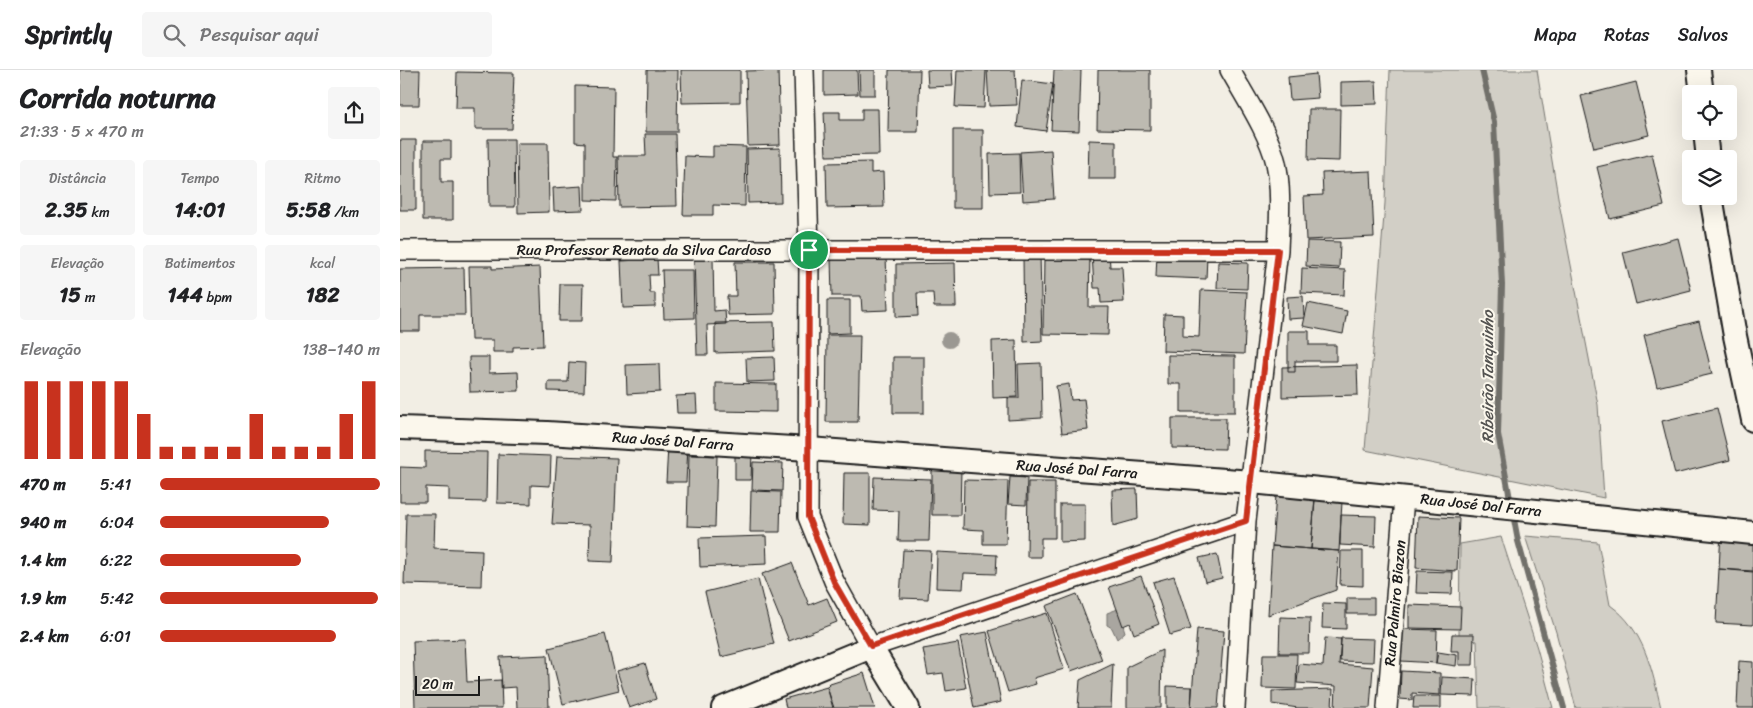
<!DOCTYPE html>
<html lang="pt">
<head>
<meta charset="utf-8">
<style>
	:root { --surface:#fff; --page:#f6f6f6; --text:#202124; --muted:#757577; --line:#e0e0e0; --accent:#c8321e }
	body { margin:0; font-family:Sriracha,sans-serif; background:var(--page); color:var(--text); height:100vh; display:flex; flex-direction:column; font-size:19px; white-space:nowrap }
	* { box-sizing:border-box; margin:0 }
	p { font-size:16px; color:var(--muted) }
	.icon { flex:none; width:28px; height:28px; fill:none; stroke:currentColor; stroke-width:2; stroke-linecap:round; stroke-linejoin:round }
	.map { position:relative; flex:1; overflow:hidden }
	.side { display:flex; flex-direction:column; background:var(--surface); width:400px }
	.side>* { flex:none }
	.controls { position:absolute; left:1282px; top:15px; display:grid; gap:10px }
	.controls a { display:grid; place-items:center; width:55px; height:55px; border-radius:5px; background:var(--surface); box-shadow:0 5px 20px #0002; font-size:25px }
	.scale { position:absolute; left:15px; bottom:12px; width:65px; box-sizing:border-box; padding-left:5px; border:2px solid #1c1c1c; border-top:0; font-size:14px; line-height:18px; white-space:nowrap; color:#1c1c1c; -webkit-text-stroke:4px #fbf7ec; paint-order:stroke }
	.pin { position:absolute; display:grid; place-items:center; width:42px; height:42px; color:#fff; margin:-21px; border:2px solid #fff; border-radius:50%; box-shadow:0 1px 5px #0007 }
	.round { display:grid; place-items:center; flex:none; width:52px; height:52px; border-radius:5px; background:var(--page) }
	.head { display:flex; align-items:center; justify-content:space-between; height:85px; padding:0 20px }
	h1 { font-size:28px; font-weight:700; line-height:38px }
	.stats { display:grid; grid-template-columns:repeat(3,1fr); gap:8px; height:85px; padding:5px 20px }
	.stats div { display:grid; align-content:center; border-radius:5px; background:var(--page); text-align:center }
	.stats b { font-size:21px; font-weight:700 }
	.stats small { font-size:14px; font-weight:400 }
	.stats p { font-size:14px }
	.chart { height:140px; padding:10px 20px }
	.chart p { display:flex; justify-content:space-between }
	.chart svg { width:100%; height:90px; margin-top:5px; stroke:var(--accent); stroke-width:6 }
	ul { padding:0 20px; list-style:none; font-size:16px }
	li { display:grid; grid-template-columns:80px 60px 1fr; align-items:center; height:38px }
	li i { height:12px; border-radius:6px; background:var(--accent) }
	header { display:flex; align-items:center; gap:30px; box-sizing:border-box; height:70px; padding:0 25px; background:var(--surface); border-bottom:1px solid var(--line) }
	header strong { font-size:24px }
	nav { display:flex; gap:28px; margin-inline-start:auto; font-size:18px }
	.search { width:350px; height:45px; background:var(--page); display:flex; align-items:center; gap:12px; box-sizing:border-box; padding:0 18px; border-radius:5px; color:var(--muted); font-size:19px }
	main { display:flex; flex:1; min-height:0 }
	.map>svg:first-child { display:block }
	.green { fill:#d2cfc6; stroke:#777671 }
	.water { fill:#a9a6a0; stroke:#716f6b }
	.lines { fill:none; stroke-linecap:round; stroke-linejoin:round }
	.stream { stroke:#716f6b; stroke-width:6 }
	.building { fill:#bdbab1; stroke:#1c1c1c }
	.minor-casing { stroke:#1c1c1c; stroke-width:22 }
	.tertiary-casing { stroke:#1c1c1c; stroke-width:26 }
	.minor { stroke:#fbf7ec; stroke-width:19 }
	.tertiary { stroke:#fbf7ec; stroke-width:22 }
	.tree { fill:#9b9892 }
	.route-casing { stroke:#fff; stroke-width:10 }
	.route { stroke:#c8321e; stroke-width:6 }
	.labels { text-anchor:middle; dominant-baseline:central; stroke-width:4; stroke-linejoin:round; paint-order:stroke }
	.street-label { font-size:15px; fill:#1c1c1c; stroke:#fbf7ec }
	.water-label { font-size:16px; font-style:italic; fill:#545351; stroke:#fbf7ec }
</style>
</head>
<body>
<header>
<strong>Sprintly</strong>
<div class="search"><svg class="icon" aria-label="search" viewBox="0 0 24 24"><circle cx="10" cy="10" r="6"/><path d="M15 15l6 6"/></svg>Pesquisar aqui</div>
<nav><a>Mapa</a><a>Rotas</a><a>Salvos</a></nav>
</header>
<main>
<section class="side">
<div class="head"><div><h1>Corrida noturna</h1><p>21:33 · 5 × 470 m</p></div><a class="round"><svg class="icon" aria-label="share" viewBox="0 0 24 24"><path d="M12 15V3M7 8l5-5 5 5M5 13v7h14v-7"/></svg></a></div>
<div class="stats">
<div><p>Distância</p><b>2.35<small> km</small></b></div>
<div><p>Tempo</p><b>14:01</b></div>
<div><p>Ritmo</p><b>5:58<small> /km</small></b></div>
</div>
<div class="stats">
<div><p>Elevação</p><b>15<small> m</small></b></div>
<div><p>Batimentos</p><b>144<small> bpm</small></b></div>
<div><p>kcal</p><b>182</b></div>
</div>
<div class="chart"><p><span>Elevação</span>138–140 m</p>
<svg viewBox="0 0 160 44" preserveAspectRatio="none"><path d="M5 44V6M15 44V6M25 44V6M35 44V6M45 44V6M55 44V22M65 44V38M75 44V38M85 44V38M95 44V38M105 44V22M115 44V38M125 44V38M135 44V38M145 44V22M155 44V6"/></svg>
</div>
<ul>
<li><b>470 m</b>5:41<i style="width:100%"></i></li>
<li><b>940 m</b>6:04<i style="width:77%"></i></li>
<li><b>1.4 km</b>6:22<i style="width:64%"></i></li>
<li><b>1.9 km</b>5:42<i style="width:99%"></i></li>
<li><b>2.4 km</b>6:01<i style="width:80%"></i></li>
</ul>
</section>
<div class="map">
<svg width="1353" height="638" viewBox="0 0 1353 638">
	<rect width="100%" height="100%" fill="#f2eee4"/>
	<filter id="ink" filterUnits="userSpaceOnUse"><feTurbulence type="fractalNoise" baseFrequency=".02" numOctaves="2"/><feDisplacementMap in="SourceGraphic" scale="10" xChannelSelector="R" yChannelSelector="G"/><feConvolveMatrix kernelMatrix="1 2 1 2 8 2 1 2 1" color-interpolation-filters="sRGB"/></filter>
	<g filter="url(#ink)">
		<path class="green" d="M990,0h147l22,133 39,202 6,93 -239,-48 20,-247z
			M1125,466l73,6 12,63c34,24 42,65 51,103h-85l-20,-76z
			M1101,467l36,111 16,60h-74l-2,-67 -18,-4 1,-93z"/>
		<path class="water" d="M718,539l7,23 -8,7 -5,-11 -5,-3v-12z"/>
		<g class="lines">
			<path class="stream" d="M1082,0l12,52 8,163 -4,149 13,70
				M1113,444l5,27 46,167"/>
		</g>
		<path class="building" d="M0,0h20l-1,35h-19z
			M247,0h31l-1,62h-31z
			M281,0h59v32l-58,1z
			M378,0l2,75 -32,1 -2,-75z
			M424,0h33l1,24 -34,1z
			M459,0h16v25h-15z
			M489,0h31l-2,62h-30z
			M527,0h25l1,16 -25,1z
			M557,0h29l-2,38 -29,-1z
			M587,0h28l2,35 -28,1z
			M654,0h27l-2,61 -28,-1z
			M698,0h52v60l-53,-1z
			M57,2l57,1 -2,56h-37v-21h-19z
			M916,4l2,24 -28,2 -2,-23z
			M622,10l31,4 -7,47 -29,-4z
			M976,11l1,23 -36,1v-23z
			M1236,12l13,53 -55,13 -13,-52z
			M175,16l39,1 -1,70h4l-1,44 -31,-1v-57l-10,-1z
			M462,39h16l1,46 -53,1 -2,-44h16v8h22z
			M909,39h31l-1,52 -31,-1z
			M553,60h30v78h-30z
			M245,64h30l2,72 -58,1 -1,-51h28z
			M88,69h26l1,68h-26z
			M0,70h16v70h-16z
			M689,70l27,1v38h-28z
			M23,71h28v18h-10v23h12v38h-30z
			M117,73h31l1,69 -31,1z
			M313,76l33,1 -1,59 -32,-1v10h-30l2,-59 28,1z
			M380,78l1,54 -33,1 -1,-54z
			M651,80l3,49 -31,2 -3,-49z
			M619,83l1,39 -30,1 -1,-39z
			M1252,84l12,52 -54,13 -13,-52z
			M471,92v11l12,-1 1,35 -57,1 -1,-45z
			M971,101l3,66 -68,3 -2,-44 19,-1 -1,-22z
			M182,116l1,24 -29,1 -1,-23z
			M1278,168l13,52 -55,14 -13,-52z
			M907,171l33,1 -1,26 -33,-2z
			M709,182l1,15h12l2,35 -23,1 -1,-15h-6l-2,-35z
			M690,183l-1,54h20l-1,28 -65,-1 1,-77z
			M757,183l50,3 -1,23 -50,-2z
			M640,185l2,86 -18,1 -1,-86z
			M486,187l2,53 -26,1 -1,-15h-29l-1,-37z
			M294,188h19l1,53 11,-1 1,14 -19,1 1,30h-11z
			M257,189l1,16h-9l1,18h5v14l-32,1 -2,-47z
			M335,192h39l1,52 -47,1 -1,-19h9z
			M818,192l30,1 -1,26 -30,-1z
			M555,193l1,44h-22l-1,-14h-16l1,23 -22,1v-53z
			M69,196h23v3l48,-2 3,79 -30,1v5h-20v-12h-22z
			M64,198l1,47h-45v16h-20v-62z
			M902,198l43,2 -1,25 -43,-2z
			M262,200h31l1,48 -30,1z
			M160,214h23l-1,37h-23z
			M801,220l46,2 -3,62 -81,-3 1,-37 19,1v21l16,1z
			M903,226l1,22 -16,1 -1,-22z
			M427,230h23v33l-23,1z
			M908,233l39,8 -4,23 -40,-8z
			M1299,251l13,53 -55,13 -13,-52z
			M374,252l1,29 -60,2v-30z
			M888,261h21v14h27v16h-41v11h-7z
			M427,265h33l-2,87h-32z
			M616,270l1,57 -24,1 -1,-57z
			M768,285l67,1v56h-54v-28h-13z
			M69,287h20v16l29,-1 1,19 -49,1z
			M374,287l1,24 -28,1 -1,-24z
			M493,287h31v56h-31z
			M169,292l16,1 -1,29 -36,-1v-9h20z
			M641,293l1,55 -34,2v-22h11l-1,-34z
			M259,294l1,28 -33,2 -1,-29z
			M957,295l1,30 -76,2v-30z
			M316,313l60,1v28l-60,-1z
			M669,314l2,16 13,-1 4,31 -26,3 -6,-47z
			M296,325l1,18h-20l-1,-17z
			M1317,338l13,52 -55,14 -13,-53z
			M772,348h54l-1,31 -53,-1z
			M268,377l20,1 -2,34h-20z
			M25,381l62,1 -1,50 -37,-1v-13l-23,-1v15h-26v-35l25,1z
			M335,382h17l-1,28h-16z
			M98,384l53,2 -1,30 -19,-1v19l-34,-1z
			M289,385l28,1 -2,71 -28,-1z
			M157,386l60,2 -4,104 -24,-1 1,-36 -38,-1z
			M353,392l30,1 -1,28 -30,-1z
			M532,398l29,1 -1,46h-28z
			M444,403h26v52l-27,-1z
			M474,407l57,2 -2,62h-31l1,-30 -26,-1z
			M610,407l17,1 -1,27 -18,-1z
			M564,410l44,1 -2,63h-23v-14l-20,-1z
			M628,412h27v56h-14v19h-14z
			M737,419l1,30 -25,7 -1,-36z
			M351,421l30,1 -1,40h-30z
			M876,425l39,4 -4,50 -39,-3z
			M915,429l27,3 -3,49 -28,-2z
			M660,434h25v37l-25,1z
			M6,444h29l-1,34 48,2 -1,36 -77,-2z
			M941,445l35,1 -1,31 -35,-2z
			M1018,446l41,2 -2,53 -41,-3z
			M1321,462l32,3v37l-34,-3z
			M366,466l1,28 -67,3 -1,-29z
			M872,476l67,5 -3,39 -68,25z
			M503,480l28,1 -3,48 -28,-1z
			M941,481h22v35l-23,-1z
			M537,482l60,3 -1,19 -32,-1 -1,16 -27,-1z
			M817,484l5,24 -17,4 -6,-24z
			M392,493l17,42 18,-7 10,24 -48,19 -27,-67z
			M1319,499l34,2v54l-37,-2z
			M1017,501l36,1 -1,22 -36,-1z
			M741,506l18,48 -25,10 -4,-11 -7,3 -14,-39z
			M774,506l17,53 -21,6 -17,-53z
			M358,509l16,65 -53,13 -16,-65z
			M677,524l25,66 -31,11 -25,-65z
			M947,528h27v16h-27z
			M923,533l23,1v25l-24,-1z
			M1009,535l52,2 -1,22 -51,-1z
			M647,543l17,56 -30,9 2,6 -28,8 -19,-61z
			M880,547l30,1 -1,35h-30z
			M797,559l27,2 -6,77h-27z
			M1002,559l35,1 -1,33 -35,-2z
			M587,562l14,70 -27,6 -14,-71z
			M205,564l14,56 -56,14 -14,-56z
			M1052,564h22l-1,31h-14v-14h-8z
			M925,568l16,1 -2,25 34,3 -3,41h-35l1,-22 -39,-3 2,-19 24,2z
			M941,568l33,1 -1,23 -33,-1z
			M65,569l2,43 34,-2 1,28h-87l-2,-67z
			M558,573l8,45 -20,3 -3,-18 -15,2 -5,-26z
			M762,580l-1,58h-34v-41z
			M1038,582l19,3 -1,11 -20,-3z
			M863,584h34l-1,35 -34,-1z
			M147,585l2,53h-32l-1,-21 -14,1 -2,-31z
			M1339,591l14,1v46h-16z
			M245,593l11,36 -27,9 -12,-37z
			M713,594l-2,44h-33l2,-28z
			M1001,601l39,2v22l-28,-2v7l-12,-1z
			M464,603l11,35h-41l-7,-21 3,-3z
			M1042,607l33,2 -1,17 -33,-1z
			M767,616l25,1 -1,21h-24z
			M427,617l6,21h-47l-2,-9z
			M933,619l-1,19h-34l-26,-4v-13z
			M1014,626h27v12h-28z"/>
		<g class="lines">
			<g class="minor-casing">
				<path id="minor" d="M404,0l5,180 -1,267 26,64 37,66 375,-126
					M830,0c15,27 39,63 46,93 6,28 3,59 2,87l-32,271 -11,187
					M0,180h878
					M987,638l17,-210"/>
			</g>
			<g class="tertiary-casing">
				<path id="tertiary" d="M1299,0l3,24
					M1305,61l3,28
					M1311,126l24,140 18,84
					M0,358l147,5 262,16 443,33 501,51
					M323,638l148,-61 37,61"/>
			</g>
			<use href="#minor" class="minor"/>
			<use href="#tertiary" class="tertiary"/>
		</g>
		<circle class="tree" cx="549" cy="270" r="8"/>
	</g>
	<g class="lines" filter="url(#ink)">
		<g class="route-casing">
			<path id="route" d="M409,180h469l-32,271 -375,125 -37,-64 -26,-65z"/>
		</g>
		<use href="#route" class="route"/>
	</g>
	<g class="labels">
		<g class="street-label">
			<text x="244" y="180">Rua Professor Renato da Silva Cardoso</text>
			<text transform="translate(273 371) rotate(4)">Rua José Dal Farra</text>
			<text transform="translate(677 399) rotate(4)">Rua José Dal Farra</text>
			<text transform="translate(1081 435) rotate(6)">Rua José Dal Farra</text>
			<text transform="translate(995 533) rotate(-85)">Rua Palmiro Biazon</text>
		</g>
		<g class="water-label">
			<text transform="translate(1087 307) rotate(-90)">Ribeirão Tanquinho</text>
		</g>
	</g>
</svg>
<div class="controls">
<a><svg class="icon" aria-label="locate" viewBox="0 0 24 24"><circle cx="12" cy="12" r="6"/><path d="M12 2v4M12 18v4M2 12h4M18 12h4"/></svg></a>
<a><svg class="icon" aria-label="layers" viewBox="0 0 24 24"><path d="M12 4l9 5-9 5-9-5zM3 14l9 5 9-5"/></svg></a>
</div>
<div class="scale">20 m</div>
<div class="pin" style="left:409px;top:180px;background:#1e9e55"><svg class="icon" aria-label="arrive" viewBox="0 0 24 24"><path d="M6 21V4h12l-3 4 3 4H6"/></svg></div>
</div>
</main>
</body>
</html>
